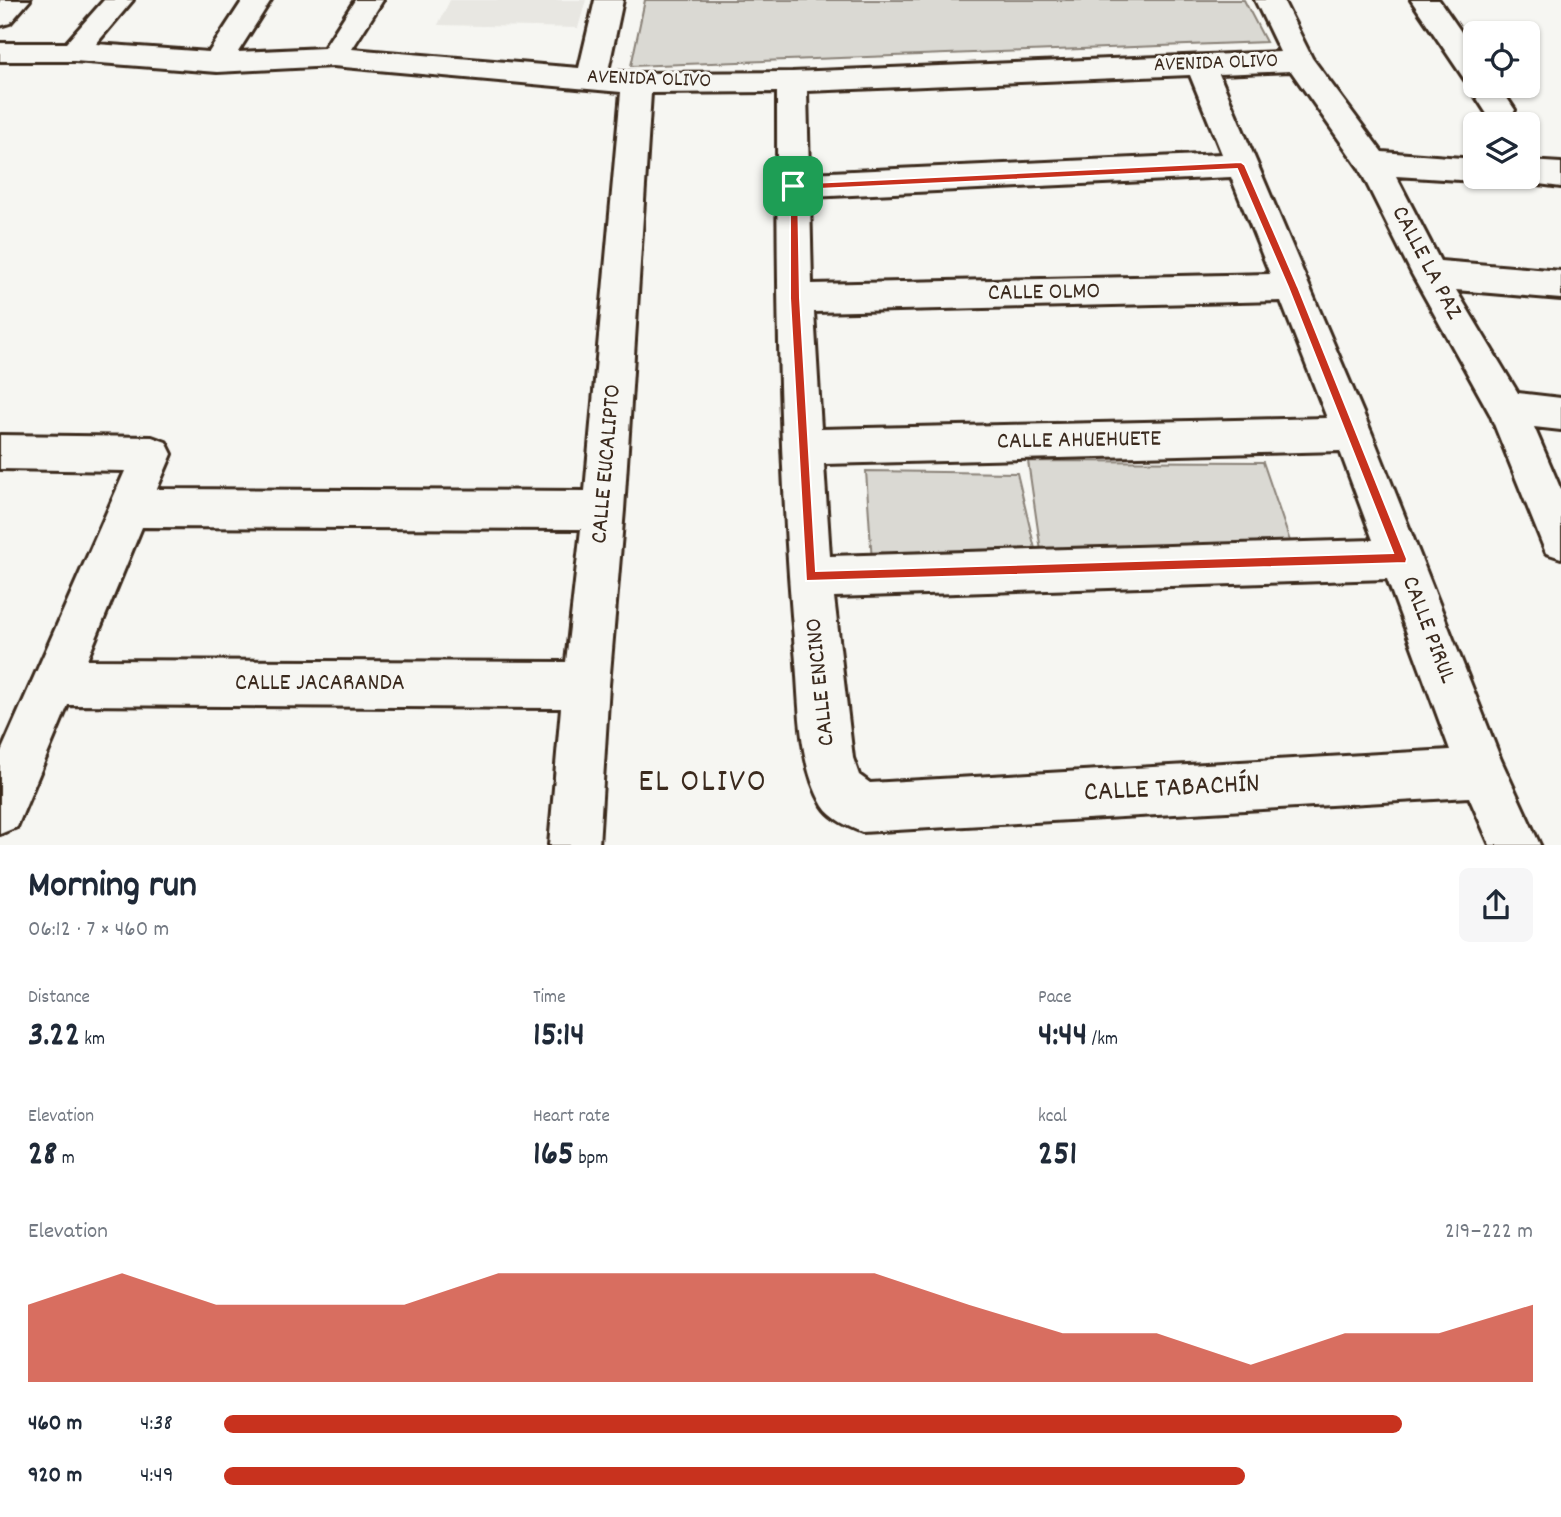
<!DOCTYPE html>
<html lang="en">
<head>
<meta charset="utf-8">
<style>
	:root { --surface:#fff; --page:#f6f6f7; --text:#1f2937; --muted:#747a83; --accent:#c8321e }
	body { margin:0; font-family:Dekko,sans-serif; background:var(--page); color:var(--text); height:100vh; display:flex; flex-direction:column; font-size:26px; white-space:nowrap }
	* { box-sizing:border-box; margin:0 }
	p { font-size:23px; color:var(--muted) }
	.icon { flex:none; width:38px; height:38px; fill:none; stroke:currentColor; stroke-width:2; stroke-linecap:round; stroke-linejoin:round }
	.map { position:relative; height:845px; overflow:hidden }
	.drawer { display:flex; flex-direction:column; background:var(--surface); flex:1 }
	.drawer>* { flex:none }
	.controls { position:absolute; left:1463px; top:21px; display:grid; gap:14px }
	.controls a { display:grid; place-items:center; width:77px; height:77px; border-radius:10px; background:var(--surface); box-shadow:0 2px 5px #0004; font-size:35px }
	.pin { position:absolute; display:grid; place-items:center; width:60px; height:60px; color:#fff; margin:-30px; border-radius:14px; box-shadow:0 4px 10px #0006 }
	.round { display:grid; place-items:center; flex:none; width:74px; height:74px; border-radius:10px; background:var(--page) }
	.headline { display:flex; align-items:center; justify-content:space-between; height:119px; padding:0 28px }
	h1 { font-size:38px; font-weight:700; line-height:52px }
	.figures { display:grid; grid-template-columns:repeat(3,1fr); gap:10px; height:119px; padding:7px 28px }
	.figures div { display:grid; align-content:center }
	.figures b { font-size:35px; font-weight:700 }
	.figures small { font-size:19px; font-weight:400 }
	.figures p { font-size:19px }
	.chart { height:196px; padding:14px 28px }
	.chart p { display:flex; justify-content:space-between }
	.chart svg { width:100%; height:126px; margin-top:7px; fill:var(--accent); opacity:.7 }
	ul { padding:0 28px; list-style:none; font-size:23px }
	li { display:grid; grid-template-columns:112px 84px 1fr; align-items:center; height:52px }
	li i { height:18px; border-radius:9px; background:var(--accent) }
	.map>svg:first-child { display:block }
	.built { fill:#e8e7e2 }
	.green { fill:#dad9d3; stroke:#8a8278; stroke-width:2 }
	.lines { fill:none; stroke-linecap:round; stroke-linejoin:round }
	.minor-casing { stroke:#3b2a1e; stroke-width:6 }
	.minor { fill:#f6f6f2; fill-rule:evenodd }
	.route { fill:#c8321e; stroke:#fff; stroke-width:2; fill-rule:evenodd }
	.labels { text-anchor:middle; dominant-baseline:central; stroke-width:6; stroke-linejoin:round; paint-order:stroke }
	.far-street-label { font-size:21px; fill:#3b2a1e; stroke:#f6f6f2 }
	.street-label { font-size:24px; fill:#3b2a1e; stroke:#f6f6f2 }
	.near-street-label { font-size:28px; fill:#3b2a1e; stroke:#f6f6f2 }
	.near-quarter-label { font-size:33px; letter-spacing:2px; fill:#3b2a1e; stroke:#f6f6f2 }
</style>
</head>
<body>
<div class="map">
<svg width="1561" height="845" viewBox="0 0 1561 845">
	<rect width="100%" height="100%" fill="#f6f6f2"/>
	<filter id="ink" filterUnits="userSpaceOnUse"><feTurbulence type="fractalNoise" baseFrequency=".0143" numOctaves="2"/><feDisplacementMap in="SourceGraphic" scale="14" xChannelSelector="R" yChannelSelector="G"/><feConvolveMatrix kernelMatrix="1 2 1 2 8 2 1 2 1" color-interpolation-filters="sRGB"/></filter>
	<g filter="url(#ink)">
		<path class="built" d="M450,0h136l-8,28 -140,-3z"/>
		<path class="green" d="M645,0h599l22,42 -635,24z
			M1028,461l235,1 29,85 -251,4z
			M866,471l151,2 19,80 -164,9z"/>
		<g class="lines">
			<g class="minor-casing">
				<path id="minor" d="M30,0l-20,23 -10,3v-26z
					M104,0h29l-37,44 113,8 34,-52h28l-33,52 86,-4 31,-48h28l-31,49 227,19 16,-68h28l-15,71 29,2 155,-1 488,-20 -25,-52h28l29,58 70,94 93,7v18h12l-12,4 -79,-5 44,85 121,10v28l-105,-9 62,103 43,5v32l-27,-3 27,63v68l-15,-5 -56,-139 -78,-140 -53,-106 -68,-97 -72,3 153,360 129,326 39,85h-50l-21,-48 -607,35c-13,-5 -31,-13 -39,-26 -26,-45 -23,-106 -28,-156 -17,-186 -18,-372 -18,-558l-126,1 -27,417 -15,175 -10,160h-50l12,-137 -493,-3 -51,122 -17,7v-80l125,-283 -125,-2v-34l152,2 14,5 6,12 -15,35 428,2 36,-399 -288,-26 -116,6 -143,-11h-74v-18h66zM1190,75l32,79 -413,19 -2,-82zM1231,177l39,97 -458,10 -2,-87zM1281,301l46,117 -506,11 -7,-117zM1340,451l33,89 -543,16 -6,-92zM142,527l439,2 -15,133 -479,-2zM1387,579l63,171 -580,33 -11,-8 -6,-17 -19,-161z
					M1411,0h28l36,52v34h24l16,24 -4,7 -11,3 -11,-3 -20,-31 3,-4 -7,-2z
					M1528,161l33,2v24l-44,-6 -3,-4h14z"/>
			</g>
			<use href="#minor" class="minor"/>
		</g>
	</g>
	<path class="route" d="M1241,162l4,3 53,122 109,272 -1,4 -600,18 -16,-283v-114zM1237,169l51,118 105,266 -577,18 -16,-273 -2,-108z"/>
	<g class="labels">
		<g class="far-street-label">
			<text transform="translate(1216 64) rotate(-2)">AVENIDA OLIVO</text>
			<text transform="translate(649 80) rotate(2)">AVENIDA OLIVO</text>
		</g>
		<g class="street-label">
			<text transform="translate(1426 263) rotate(62)">CALLE LA PAZ</text>
			<text transform="translate(1044 293) rotate(-1)">CALLE OLMO</text>
			<text transform="translate(1079 441) rotate(-1)">CALLE AHUEHUETE</text>
			<text transform="translate(607 464) rotate(-85)">CALLE EUCALIPTO</text>
			<text transform="translate(1428 630) rotate(69)">CALLE PIRUL</text>
			<text transform="translate(821 682) rotate(-96)">CALLE ENCINO</text>
			<text x="320" y="684">CALLE JACARANDA</text>
		</g>
		<g class="near-street-label">
			<text transform="translate(1172 790) rotate(-3)">CALLE TABACHÍN</text>
		</g>
		<g class="near-quarter-label">
			<text x="703" y="783">EL OLIVO</text>
		</g>
	</g>
</svg>
<div class="controls">
<a><svg class="icon" aria-label="locate" viewBox="0 0 24 24"><circle cx="12" cy="12" r="6"/><path d="M12 2v4M12 18v4M2 12h4M18 12h4"/></svg></a>
<a><svg class="icon" aria-label="layers" viewBox="0 0 24 24"><path d="M12 4l9 5-9 5-9-5zM3 14l9 5 9-5"/></svg></a>
</div>
<div class="pin" style="left:793px;top:186px;background:#1e9e55"><svg class="icon" aria-label="arrive" viewBox="0 0 24 24"><path d="M6 21V4h12l-3 4 3 4H6"/></svg></div>
</div>
<section class="drawer">
<div class="headline"><div><h1>Morning run</h1><p>06:12 · 7 × 460 m</p></div><a class="round"><svg class="icon" aria-label="share" viewBox="0 0 24 24"><path d="M12 15V3M7 8l5-5 5 5M5 13v7h14v-7"/></svg></a></div>
<div class="figures">
<div><p>Distance</p><b>3.22<small> km</small></b></div>
<div><p>Time</p><b>15:14</b></div>
<div><p>Pace</p><b>4:44<small> /km</small></b></div>
</div>
<div class="figures">
<div><p>Elevation</p><b>28<small> m</small></b></div>
<div><p>Heart rate</p><b>165<small> bpm</small></b></div>
<div><p>kcal</p><b>251</b></div>
</div>
<div class="chart"><p><span>Elevation</span>219–222 m</p>
<svg viewBox="0 0 160 44" preserveAspectRatio="none"><path d="M0 44V17L10 6L20 17L30 17L40 17L50 6L60 6L70 6L80 6L90 6L100 17L110 27L120 27L130 38L140 27L150 27L160 17V44z"/></svg>
</div>
<ul>
<li><b>460 m</b>4:38<i style="width:90%"></i></li>
<li><b>920 m</b>4:49<i style="width:78%"></i></li>
</ul>
</section>
</body>
</html>
